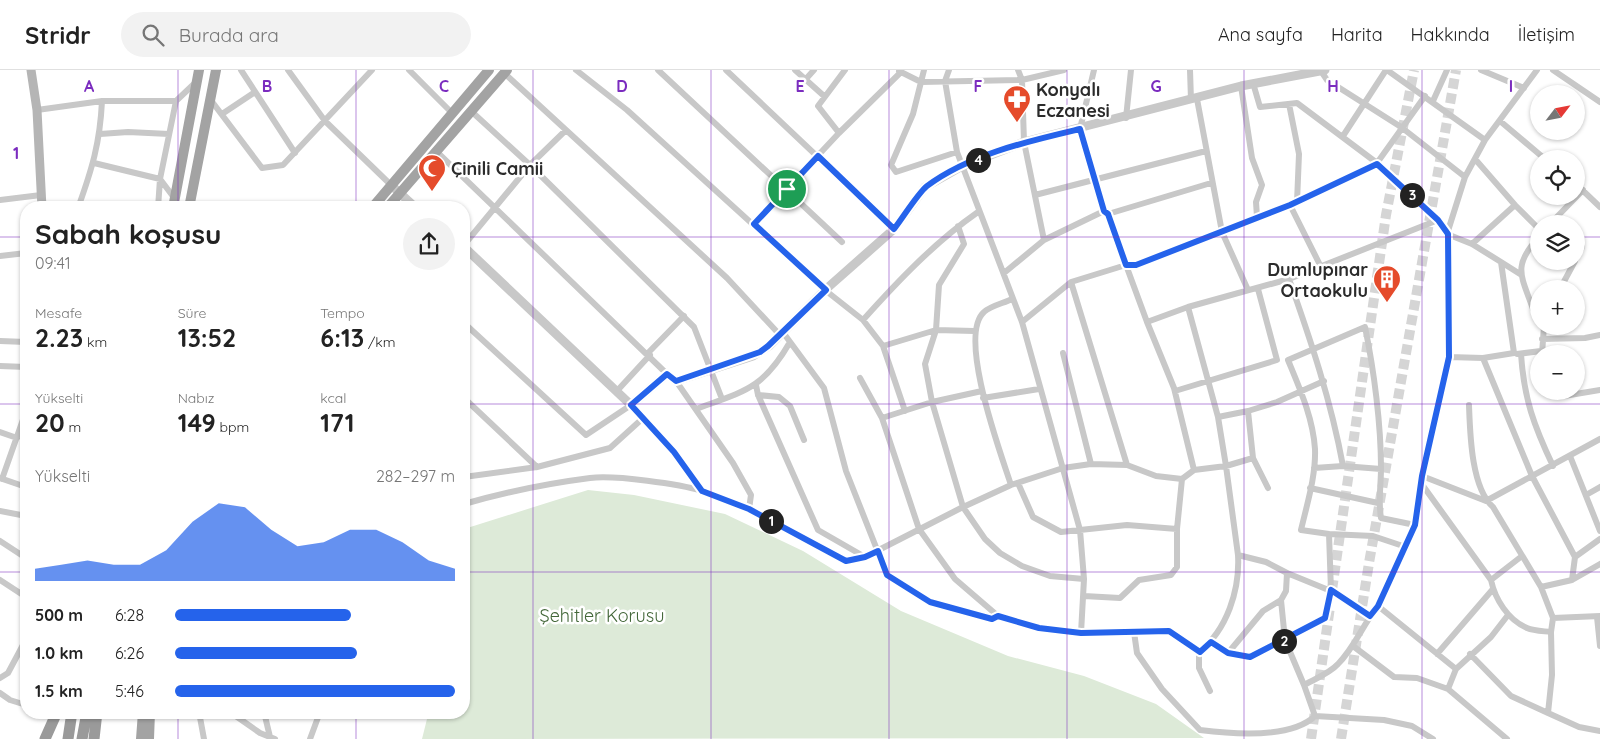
<!DOCTYPE html>
<html lang="tr">
<head>
<meta charset="utf-8">
<style>
	:root { --surface:#fff; --page:#f2f2f2; --text:#222; --muted:#767676; --line:#e0e0e0; --accent:#2563eb }
	body { margin:0; font-family:Quicksand,sans-serif; background:var(--page); color:var(--text); height:100vh; display:flex; flex-direction:column; font-size:19px; white-space:nowrap }
	* { box-sizing:border-box; margin:0 }
	p { font-size:16px; color:var(--muted) }
	.icon { flex:none; width:28px; height:28px; fill:none; stroke:currentColor; stroke-width:2; stroke-linecap:round; stroke-linejoin:round }
	.map { position:relative; flex:1; overflow:hidden }
	.side { position:absolute; left:20px; top:131px; width:450px; height:518px; display:flex; flex-direction:column; background:var(--surface); border-radius:20px; box-shadow:0 1px 4px #0004 }
	.side>* { flex:none }
	.needle { width:32px; rotate:58deg }
	.tools { position:absolute; left:1530px; top:15px; display:grid; gap:10px }
	.tools a { display:grid; place-items:center; width:55px; height:55px; border-radius:50%; background:var(--surface); box-shadow:0 1px 4px #0004; font-size:25px }
	.pin { position:absolute; display:grid; place-items:center; width:42px; height:42px; color:#fff; margin:-21px; border:2px solid #fff; border-radius:50%; box-shadow:0 1px 5px #0007 }
	.km { position:absolute; width:25px; height:25px; margin:-12px; border-radius:50%; background:#222; color:#fff; font-size:14px; line-height:25px; text-align:center }
	.round { display:grid; place-items:center; flex:none; width:52px; height:52px; border-radius:26px; background:var(--page) }
	.head { display:flex; align-items:center; justify-content:space-between; height:85px; padding:0 15px }
	h1 { font-size:28px; font-weight:700; line-height:38px }
	.figures { display:grid; grid-template-columns:repeat(3,1fr); gap:8px; height:85px; padding:5px 15px }
	.figures div { display:grid; align-content:center }
	.figures b { font-size:25px; font-weight:700 }
	.figures small { font-size:14px; font-weight:400 }
	.figures p { font-size:14px }
	.chart { height:140px; padding:10px 15px }
	.chart p { display:flex; justify-content:space-between }
	.chart svg { width:100%; height:90px; margin-top:5px; fill:var(--accent); opacity:.7 }
	ul { padding:0 15px; list-style:none; font-size:16px }
	li { display:grid; grid-template-columns:80px 60px 1fr; align-items:center; height:38px }
	li i { height:12px; border-radius:6px; background:var(--accent) }
	header { display:flex; align-items:center; gap:30px; box-sizing:border-box; height:70px; padding:0 25px; background:var(--surface); border-bottom:1px solid var(--line) }
	header strong { font-size:24px }
	nav { display:flex; gap:28px; margin-inline-start:auto; font-size:18px }
	.search { width:350px; height:45px; background:var(--page); display:flex; align-items:center; gap:12px; box-sizing:border-box; padding:0 18px; border-radius:28px; color:var(--muted); font-size:19px }
	.map>svg:first-child { display:block }
	.green { fill:#ddead8 }
	.lines { fill:none; stroke-linecap:round; stroke-linejoin:round }
	.primary-tunnel { stroke:#d5d5d5; stroke-width:10; stroke-dasharray:10 5; stroke-linecap:butt }
	.minor { stroke:#c8c8c8; stroke-width:6 }
	.tertiary { stroke:#c8c8c8; stroke-width:9 }
	.secondary { stroke:#b5b5b5; stroke-width:9 }
	.primary { stroke:#a3a3a3; stroke-width:10 }
	.trunk { stroke:#9a9a9a; stroke-width:11 }
	.route-casing { stroke:#fff; stroke-width:10 }
	.route { stroke:#2563eb; stroke-width:6 }
	.grid { fill:none; stroke:#7b2cbf; stroke-width:1; stroke-opacity:0.55 }
	.labels { text-anchor:middle; dominant-baseline:central; stroke-width:5; stroke-linejoin:round; paint-order:stroke }
	.poi-label { font-size:18px; font-weight:bold; fill:#2b2b2b; stroke:#fff; text-anchor:start }
	.park-label { font-size:18px; fill:#436739; stroke:#fff }
	.grid-label { font-size:16px; text-anchor:middle; font-weight:bold; fill:#7b2cbf; stroke:#fff; stroke-width:5; stroke-linejoin:round; paint-order:stroke }
</style>
</head>
<body>
<header>
<strong>Stridr</strong>
<div class="search"><svg class="icon" aria-label="search" viewBox="0 0 24 24"><circle cx="10" cy="10" r="6"/><path d="M15 15l6 6"/></svg>Burada ara</div>
<nav><a>Ana sayfa</a><a>Harita</a><a>Hakkında</a><a>İletişim</a></nav>
</header>
<div class="map">
<svg width="1600" height="669" viewBox="0 0 1600 669">
	<rect width="100%" height="100%" fill="#fff"/>
	<path class="green" d="M588,420l46,5 91,19 78,37 98,60 107,45 76,20 72,28 48,34 -782,1 6,-24 -2,-2 38,-1v-183z"/>
	<g class="lines">
		<path class="primary-tunnel" d="M1332,520l54,-375 28,-145
			M1311,669l19,-132
			M1341,669l28,-176 87,-493"/>
		<path class="minor" d="M241,0l54,83
			M288,0l37,51 66,64
			M409,0l44,44
			M576,0l51,40 198,180 38,30 20,26 22,65
			M658,0l184,172
			M726,0l168,159
			M795,0l29,26
			M924,0l-11,44 -22,51 5,7 61,-20
			M949,0l-4,11 12,71 65,170 58,208 4,49 -3,54
			M1018,0l4,10 2,62 20,98
			M1094,0l-14,59 24,82
			M1190,0l1,30
			M1387,0l98,70
			M1481,0l43,18
			M1553,0l47,32
			M899,1l22,11 101,-2 42,-10
			M1321,1l6,9 74,47 64,50
			M504,3l223,205 52,56
			M805,10l9,-10
			M1253,13l7,24 37,-4 80,60 61,57
			M1241,16l11,72 10,27 -6,17 1,15
			M210,29l52,69 21,-3 89,-95
			M1197,29l25,133 26,58
			M1433,31l14,-31
			M1289,34l10,50 -2,48
			M37,40l65,-9h74
			M471,41l59,54 164,162 28,72
			M222,44l33,-22
			M1126,48l5,-48
			M1500,51l45,38
			M839,63l-21,-27 27,-36
			M100,64l28,-2 41,2
			M1343,66l43,-66
			M436,81l231,223
			M1475,89l40,46
			M94,93l66,16 15,20
			M1576,114l24,23
			M1035,125l171,-44
			M0,130l41,-5
			M1290,135l31,62
			M78,138c14,-39 22,-65 24,-107
			M158,138l2,-29 16,-78 20,-19
			M1108,144l103,-31
			M754,154l85,-91 62,-61
			M1550,154l33,-34
			M958,156l6,18 -25,41 -3,45 -11,34 7,38 31,105 22,32 15,14 22,13 28,10 34,3
			M1539,167c-27,29 -18,38 -6,72l6,3
			M1576,173l6,4 -6,11
			M1472,174l43,-39 24,24
			M464,175l66,-80 36,-35
			M0,186l26,-3
			M1501,192l19,12
			M1004,203l40,-33 60,-29 4,3 18,51h10l154,-60 87,-42 48,-67
			M1289,209c22,62 42,122 54,187l38,3
			M1071,212l56,183
			M1560,219l15,-28
			M1188,237l30,110 8,49 -32,4
			M863,250c35,-39 72,-78 115,-108
			M1022,252l49,-40 55,-17 21,57
			M464,253l122,112 45,-30 43,47 28,39
			M782,261l42,57 22,83 41,104 43,28 62,16 6,-3 41,13 42,4 88,-2 30,21c28,-22 41,-62 39,-97
			M1542,269l43,-1 15,-3
			M0,271l26,1
			M883,276l53,-16 38,1
			M648,283l36,-37
			M1063,283l28,111
			M1517,284l24,-3
			M1521,284c3,45 13,72 32,112
			M1542,284l2,-28
			M1483,288l49,118 43,81 -3,23
			M0,296l26,1
			M860,308l22,40 37,111 36,50 43,37
			M676,311l57,82 18,32 -2,14
			M756,315l2,10 60,135 47,27
			M1175,321l102,-31 -19,-71
			M1556,321l2,6 42,-7
			M616,322l34,-37
			M758,325l21,2 11,9 14,34
			M464,328l73,69
			M983,328l56,-9
			M1469,335c1,27 2,83 24,102l48,80 31,-7 28,-16
			M696,339c49,-18 67,-20 94,-67
			M1218,347l30,-6
			M882,348l50,-16 50,-11
			M0,362l17,6
			M1570,386l30,75
			M1253,388l-5,-47 29,-9 47,-21
			M1314,398l29,-2
			M1422,406l64,25 114,-62
			M464,407l73,-10 73,-19 32,-29
			M0,408l26,9
			M2,409l24,-68
			M1018,413l15,34 28,15 66,-7 50,4
			M1421,413l70,97
			M1011,415c-10,-31 -54,-149 -27,-173 6,-6 20,-9 28,-13
			M1268,418l-15,-30 -27,8 12,89 28,7 21,11 44,18 38,25
			M1310,418l68,15
			M1586,425l14,-8
			M464,434c38,-11 87,-21 126,-26 26,-3 89,6 113,13 51,16 97,46 144,70l18,-4 96,-49 50,-23 52,-17 28,-4 36,1 29,11 26,3
			M0,441l26,5
			M1415,455l-34,-7c-3,-17 0,-32 0,-50 0,-43 -7,-98 -16,-141l-77,33c12,29 25,58 27,89 1,27 -8,55 -14,81l28,4 2,57 -6,27 -40,22 19,45c11,-6 26,-12 34,-21 17,-17 25,-40 40,-58l37,-81 7,-49 27,-119 -2,-123 18,-57 20,-37 52,-70
			M1329,464l44,2 33,11
			M0,471l26,17
			M1522,486l-31,24c4,19 17,40 36,48 7,3 16,3 24,4
			M1575,487l25,-18
			M0,510l26,17
			M1541,517l12,31
			M1084,526l36,2 19,-18 32,-5 6,-8v-38l5,-50 12,-9 -20,-82 -27,-66 41,-15 101,-28 149,-59 9,14 25,10 29,18 13,91 -31,5 -34,-1
			M1378,536l78,63 -8,20 59,50
			M1600,546l-47,2 -2,14 1,43 -4,38 31,14 21,4
			M1597,547l3,29
			M1134,562l3,21 25,36 38,41c32,4 91,9 115,-14l69,4 28,6 21,13
			M1211,572l17,11 35,-42 18,-11
			M1353,576l41,31 23,1 31,11
			M1199,582v16l11,23
			M1228,583l22,4 35,-17 -4,-40 5,-9 1,-18
			M1437,584l56,-65
			M1470,584l41,42 37,17
			M1456,599l35,-32 17,-22
			M0,608l8,-5 16,-30 2,1
			M1304,615l11,31
			M0,623l10,7 16,5
			M199,642l5,27
			M230,642l30,21 15,6
			M264,642l6,25
			M310,669l10,-27"/>
		<path class="tertiary" d="M391,115l25,23
			M464,177l167,158 36,-31 9,7 77,-25 16,-10 56,-56 69,-61 31,-42 37,-21 62,-24 217,-56 84,-16"/>
		<path class="secondary" d="M31,0l6,40 5,98"/>
		<path class="primary" d="M173,138l26,-138
			M189,138l27,-138
			M372,138l117,-138
			M387,138l120,-138
			M141,669l2,-27
			M149,669l1,-27"/>
		<path class="trunk" d="M45,669l12,-27
			M68,669l4,-27
			M82,669l5,-27
			M94,669l3,-27"/>
	</g>
	<g class="lines">
		<g class="route-casing">
			<path id="route" d="M1080,59l24,82 4,3 18,51h10l154,-60 87,-41 61,56 10,14 1,123 -27,119 -7,49 -37,81 -8,10 -39,-26 -6,28 -75,39 -22,-4 -17,-11 -11,10 -31,-21 -88,2 -42,-5 -41,-12 -6,3 -62,-17 -43,-27 -9,-24 -13,6 -19,4 -97,-52 -47,-18 -28,-39 -43,-47 36,-31 9,7 84,-29 8,-6 58,-56 -72,-66 64,-68 76,73c8,-10 24,-36 33,-43 43,-32 102,-45 153,-57z"/>
		</g>
		<use href="#route" class="route"/>
	</g>
	<path class="grid" d="M178,0v138M356,0v138M533,0v669M711,0v669M889,0v669M1067,0v669M1244,0v669M1422,0v669M0,167h26M464,167h1075M1576,167h24M0,334h26M464,334h1136M0,502h26M464,502h1136M178,642v27M356,642v27"/>
	<defs>
		<g id="pharmacy-pin" transform="scale(1.4375)"><path d="M0 17L-7.5 6A9.5 9.5 0 1 1 7.5 6Z" fill="#e54b2b" stroke="#fff"/><path d="M-2-6h4v4h4v4h-4v4h-4v-4h-4v-4h4Z" fill="#fff"/></g>
		<g id="mosque-pin" transform="scale(1.4375)"><path d="M0 17L-7.5 6A9.5 9.5 0 1 1 7.5 6Z" fill="#e54b2b" stroke="#fff"/><path d="M3.5-4.9A6 6 0 1 0 3.5 4.9A5 5 0 1 1 3.5-4.9Z" fill="#fff"/></g>
		<g id="building-pin" transform="scale(1.4375)"><path d="M0 17L-7.5 6A9.5 9.5 0 1 1 7.5 6Z" fill="#e54b2b" stroke="#fff"/><path d="M-4-6H4V6H1V3H-1V6H-4ZM-2.5-4.3h1.7v1.8h-1.7ZM.8-4.3h1.7v1.8H.8ZM-2.5-1h1.7V.8h-1.7ZM.8-1h1.7V.8H.8Z" fill="#fff"/></g>
	</defs>
	<g fill-rule="evenodd">
		<use href="#pharmacy-pin" x="1017" y="29"/>
		<use href="#mosque-pin" x="432" y="98"/>
		<use href="#building-pin" x="1387" y="209"/>
	</g>
	<g class="labels">
		<g class="poi-label">
			<text x="1036" y="19">Konyalı<tspan x="1036" dy="21">Eczanesi</tspan></text>
			<text x="451" y="98">Çinili Camii</text>
			<text x="1368" y="199" text-anchor="end">Dumlupınar<tspan x="1368" dy="21">Ortaokulu</tspan></text>
		</g>
		<g class="park-label">
			<text x="602" y="545">Şehitler Korusu</text>
		</g>
	</g>
	<g class="grid-label">
		<text x="89" y="22">A</text>
		<text x="267" y="22">B</text>
		<text x="444" y="22">C</text>
		<text x="622" y="22">D</text>
		<text x="800" y="22">E</text>
		<text x="978" y="22">F</text>
		<text x="1156" y="22">G</text>
		<text x="1333" y="22">H</text>
		<text x="1511" y="22">I</text>
		<text x="16" y="89">1</text>
	</g>
</svg>
<div class="tools">
<a><svg class="needle" viewBox="-14 -14 28 28"><path d="M0-13l5 13h-10z" fill="#e53935"/><path d="M0 13l5-13h-10z" fill="#767676"/></svg></a>
<a><svg class="icon" aria-label="locate" viewBox="0 0 24 24"><circle cx="12" cy="12" r="6"/><path d="M12 2v4M12 18v4M2 12h4M18 12h4"/></svg></a>
<a><svg class="icon" aria-label="layers" viewBox="0 0 24 24"><path d="M12 4l9 5-9 5-9-5zM3 14l9 5 9-5"/></svg></a>
<a>+</a>
<a>−</a>
</div>
<div class="pin" style="left:787px;top:119px;background:#1e9e55"><svg class="icon" aria-label="arrive" viewBox="0 0 24 24"><path d="M6 21V4h12l-3 4 3 4H6"/></svg></div>
<b class="km" style="left:771px;top:451px">1</b>
<b class="km" style="left:1284px;top:571px">2</b>
<b class="km" style="left:1412px;top:125px">3</b>
<b class="km" style="left:978px;top:90px">4</b>
<section class="side">
<div class="head"><div><h1>Sabah koşusu</h1><p>09:41</p></div><a class="round"><svg class="icon" aria-label="share" viewBox="0 0 24 24"><path d="M12 15V3M7 8l5-5 5 5M5 13v7h14v-7"/></svg></a></div>
<div class="figures">
<div><p>Mesafe</p><b>2.23<small> km</small></b></div>
<div><p>Süre</p><b>13:52</b></div>
<div><p>Tempo</p><b>6:13<small> /km</small></b></div>
</div>
<div class="figures">
<div><p>Yükselti</p><b>20<small> m</small></b></div>
<div><p>Nabız</p><b>149<small> bpm</small></b></div>
<div><p>kcal</p><b>171</b></div>
</div>
<div class="chart"><p><span>Yükselti</span>282–297 m</p>
<svg viewBox="0 0 160 44" preserveAspectRatio="none"><path d="M0 44V38L10 36L20 34L30 36L40 36L50 29L60 15L70 6L80 8L90 19L100 27L110 25L120 19L130 19L140 25L150 34L160 38V44z"/></svg>
</div>
<ul>
<li><b>500 m</b>6:28<i style="width:63%"></i></li>
<li><b>1.0 km</b>6:26<i style="width:65%"></i></li>
<li><b>1.5 km</b>5:46<i style="width:100%"></i></li>
</ul>
</section>
</div>
</body>
</html>
